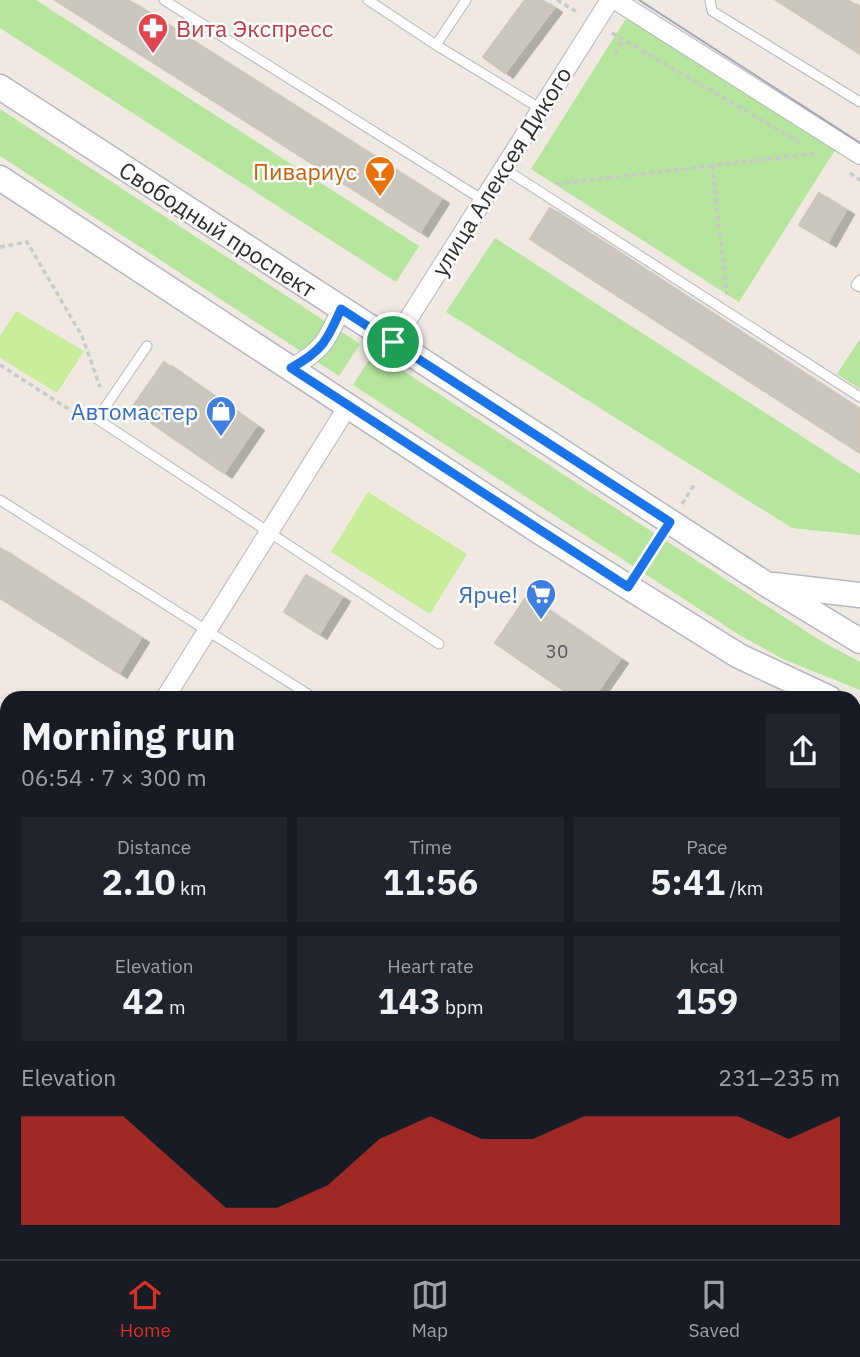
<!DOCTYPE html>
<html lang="en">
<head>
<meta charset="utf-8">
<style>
	:root { --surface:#171b24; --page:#20242c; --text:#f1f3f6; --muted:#9ea1a6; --line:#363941; --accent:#d93025 }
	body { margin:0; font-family:"IBM Plex Sans",sans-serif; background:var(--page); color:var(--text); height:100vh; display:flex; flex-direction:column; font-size:26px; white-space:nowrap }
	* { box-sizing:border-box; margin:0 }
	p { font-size:23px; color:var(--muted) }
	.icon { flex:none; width:38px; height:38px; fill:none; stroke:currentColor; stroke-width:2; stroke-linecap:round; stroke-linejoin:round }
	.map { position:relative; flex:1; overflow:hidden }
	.side { position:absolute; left:0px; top:691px; width:861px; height:569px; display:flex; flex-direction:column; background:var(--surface); border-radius:21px 21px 0 0; box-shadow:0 4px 10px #0003 }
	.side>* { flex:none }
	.pin { position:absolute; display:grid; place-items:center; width:60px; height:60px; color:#fff; margin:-30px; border:4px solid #fff; border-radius:50%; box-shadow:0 2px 7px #0007 }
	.round { display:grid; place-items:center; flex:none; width:74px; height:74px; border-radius:0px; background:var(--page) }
	.summary { display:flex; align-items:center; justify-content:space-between; height:119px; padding:0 21px }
	h1 { font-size:38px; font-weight:700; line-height:52px }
	.figures { display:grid; grid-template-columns:repeat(3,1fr); gap:10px; height:119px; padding:7px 21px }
	.figures div { display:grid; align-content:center; border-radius:0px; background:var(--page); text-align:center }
	.figures b { font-size:35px; font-weight:700 }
	.figures small { font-size:19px; font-weight:400 }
	.figures p { font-size:19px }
	.chart { height:196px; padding:14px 21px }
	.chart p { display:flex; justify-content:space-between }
	.chart svg { width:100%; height:126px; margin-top:7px; fill:var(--accent); opacity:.7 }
	.menu { display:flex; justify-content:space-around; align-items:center; height:98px; border-top:2px solid var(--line); background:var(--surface); font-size:19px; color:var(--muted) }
	.menu a { display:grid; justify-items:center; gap:4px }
	.menu .active { color:var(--accent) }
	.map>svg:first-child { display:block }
	.education { fill:#f0e6d1 }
	.green { fill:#b6e59e }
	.pitch { fill:#c9ec9a }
	.building { fill:#cbc7bf; stroke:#cbc5ba; stroke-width:2; filter:url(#shadow) }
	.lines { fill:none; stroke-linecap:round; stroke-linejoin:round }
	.service-casing { stroke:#b4b7c1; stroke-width:11 }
	.minor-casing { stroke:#b4b7c1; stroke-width:20 }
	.secondary-casing { stroke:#b4b7c1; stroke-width:27 }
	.path { stroke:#c9c9c9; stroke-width:3.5; stroke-dasharray:5 3.5; stroke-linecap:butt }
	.service { stroke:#fff; stroke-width:9 }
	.minor { stroke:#fff; stroke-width:18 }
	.secondary { stroke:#fff; stroke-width:24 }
	.tram { stroke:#a3a6b8; stroke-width:2 }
	.route-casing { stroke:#fff; stroke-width:14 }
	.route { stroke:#1a73e8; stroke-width:9 }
	.labels { text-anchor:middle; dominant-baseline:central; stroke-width:5; stroke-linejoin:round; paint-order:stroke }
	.number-label { font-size:19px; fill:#555452 }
	.health-label { font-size:23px; fill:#be3a42; stroke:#fff; text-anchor:start }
	.food-label { font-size:23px; fill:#c56008; stroke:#fff; text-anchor:end }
	.street-label { font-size:23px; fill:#2e2e2e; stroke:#fff }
	.shop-label { font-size:23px; fill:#366cbe; stroke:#fff; text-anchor:end }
</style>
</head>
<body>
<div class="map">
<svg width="860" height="1259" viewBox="0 0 860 1259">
	<defs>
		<filter id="shadow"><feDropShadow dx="8" dy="4.5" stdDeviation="0" flood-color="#0004"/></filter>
	</defs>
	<rect width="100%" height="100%" fill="#efe9e1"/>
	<path class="education" d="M196,1253h232l10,6h-246z
		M545,1253h145l6,4 -155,2z"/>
	<path class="green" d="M0,0h36l383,246 -23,36 -396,-254z
		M627,17l208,133 -96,152 -208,-133z
		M0,109l360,235 -21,32 -339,-220z
		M495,238l365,236v61l-68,-7 -346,-216z
		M860,339v50l-23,-15z
		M374,352l447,289 39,21v28l-77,-31 -42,-23 -388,-251z"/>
	<path class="pitch" d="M16,311l68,40 -27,42 -57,-35v-22z
		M368,492l99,62 -37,60 -99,-62z
		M573,1253h56l-4,6h-55z"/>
	<path class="building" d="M55,0h73l313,199 -21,33z
		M525,0h17l12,8 -49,65 -22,-16z
		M776,0h72l12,8v46z
		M819,193l27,17 -18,32 -29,-17z
		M550,208l310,202v43l-330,-214z
		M164,362l92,64 -32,47 -93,-64z
		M0,548l141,90 -22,35 -119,-75z
		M306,575l36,22 -23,37 -35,-22z
		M527,596l93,63 -27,39h-18l-80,-55z"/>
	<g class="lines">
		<g class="service-casing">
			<path id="service" d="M164,0l319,200
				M368,0l68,45 30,-45
				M710,0l2,11 148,91
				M436,45l105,64
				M503,168l357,229
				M860,280l-4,5 4,2
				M147,346l-50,73 342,225
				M0,500l314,198
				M0,1234l7,-11
				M723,1259l4,-6"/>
		</g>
		<g class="minor-casing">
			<path id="minor" d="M615,0l245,155
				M393,343l217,-343
				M291,368c31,-17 36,-27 50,-59
				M165,698l183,-292
				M0,736l7,5
				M0,955l7,-11
				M780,1253l12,6"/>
		</g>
		<g class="secondary-casing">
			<path id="secondary" d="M0,87l766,497 94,57
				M0,178l537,352 202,126 90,42
				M774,585l86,10
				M854,725l6,4"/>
		</g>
		<path class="path" d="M557,0l22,13
			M612,33l187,109
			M615,54l8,-13
			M712,165l15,130
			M850,173l10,7
			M556,184l262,-31
			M0,247l27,-5 55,94 18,51
			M0,365l84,54
			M682,504l12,-19
			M640,568l18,-28"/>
		<use href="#service" class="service"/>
		<use href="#minor" class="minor"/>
		<use href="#secondary" class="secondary"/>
		<path class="tram" d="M639,0l221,143"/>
	</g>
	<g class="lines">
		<g class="route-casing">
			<path id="route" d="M341,309l329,213 -42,65 -337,-219c31,-17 36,-27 50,-59z"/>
		</g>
		<use href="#route" class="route"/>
	</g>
	<defs>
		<g id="pharmacy-pin" transform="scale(1.575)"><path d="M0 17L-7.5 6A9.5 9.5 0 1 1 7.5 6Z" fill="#e0444e" stroke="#fff"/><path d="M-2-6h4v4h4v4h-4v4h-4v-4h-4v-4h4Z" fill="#fff"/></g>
		<g id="bar-pin" transform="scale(1.575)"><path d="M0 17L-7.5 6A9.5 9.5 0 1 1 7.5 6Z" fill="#e8710a" stroke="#fff"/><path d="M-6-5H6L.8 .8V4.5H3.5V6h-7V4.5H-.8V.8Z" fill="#fff"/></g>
		<g id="shop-pin" transform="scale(1.575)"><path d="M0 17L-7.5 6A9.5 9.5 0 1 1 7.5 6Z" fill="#3f7fe0" stroke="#fff"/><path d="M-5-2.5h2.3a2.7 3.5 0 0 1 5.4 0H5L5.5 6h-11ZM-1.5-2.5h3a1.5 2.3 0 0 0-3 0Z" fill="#fff"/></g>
		<g id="supermarket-pin" transform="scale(1.575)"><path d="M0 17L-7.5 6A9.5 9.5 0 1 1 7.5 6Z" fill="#3f7fe0" stroke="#fff"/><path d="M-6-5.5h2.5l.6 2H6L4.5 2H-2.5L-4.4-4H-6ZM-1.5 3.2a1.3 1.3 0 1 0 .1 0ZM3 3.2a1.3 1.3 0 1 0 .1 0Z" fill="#fff"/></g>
	</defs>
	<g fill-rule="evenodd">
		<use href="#pharmacy-pin" x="153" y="28"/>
		<use href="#bar-pin" x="380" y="171"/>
		<use href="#shop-pin" x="221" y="411"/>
		<use href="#supermarket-pin" x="541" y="594"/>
	</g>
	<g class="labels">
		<g class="number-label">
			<text x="557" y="651">30</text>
		</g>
		<g class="health-label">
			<text x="176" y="28">Вита Экспресс</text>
		</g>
		<g class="food-label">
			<text x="357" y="171">Пивариус</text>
		</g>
		<g class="street-label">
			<text transform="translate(501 171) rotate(-58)">улица Алексея Дикого</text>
			<text transform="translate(218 229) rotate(33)">Свободный проспект</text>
		</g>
		<g class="shop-label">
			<text x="198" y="411">Автомастер</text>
			<text x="518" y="594">Ярче!</text>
		</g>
	</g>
</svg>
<div class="pin" style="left:393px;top:342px;background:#1e9e55"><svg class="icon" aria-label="arrive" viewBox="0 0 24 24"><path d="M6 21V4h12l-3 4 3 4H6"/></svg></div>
<section class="side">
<div class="summary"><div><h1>Morning run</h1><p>06:54 · 7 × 300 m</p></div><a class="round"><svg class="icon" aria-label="share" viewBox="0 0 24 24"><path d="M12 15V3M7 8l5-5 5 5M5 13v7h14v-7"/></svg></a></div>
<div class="figures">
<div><p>Distance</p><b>2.10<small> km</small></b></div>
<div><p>Time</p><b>11:56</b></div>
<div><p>Pace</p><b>5:41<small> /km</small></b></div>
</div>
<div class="figures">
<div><p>Elevation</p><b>42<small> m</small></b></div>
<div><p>Heart rate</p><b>143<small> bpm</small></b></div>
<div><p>kcal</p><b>159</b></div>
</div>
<div class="chart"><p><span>Elevation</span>231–235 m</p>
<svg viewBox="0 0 160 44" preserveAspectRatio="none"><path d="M0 44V6L10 6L20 6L30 22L40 38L50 38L60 30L70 14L80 6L90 14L100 14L110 6L120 6L130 6L140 6L150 14L160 6V44z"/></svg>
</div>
</section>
</div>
<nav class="menu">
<a class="active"><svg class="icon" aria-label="home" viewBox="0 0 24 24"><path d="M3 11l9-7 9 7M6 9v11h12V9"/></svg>Home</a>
<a><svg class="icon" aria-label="map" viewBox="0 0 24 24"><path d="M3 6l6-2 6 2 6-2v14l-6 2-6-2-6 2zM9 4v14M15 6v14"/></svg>Map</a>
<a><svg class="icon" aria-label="saved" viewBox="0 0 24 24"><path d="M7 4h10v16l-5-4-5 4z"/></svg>Saved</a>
</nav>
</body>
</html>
